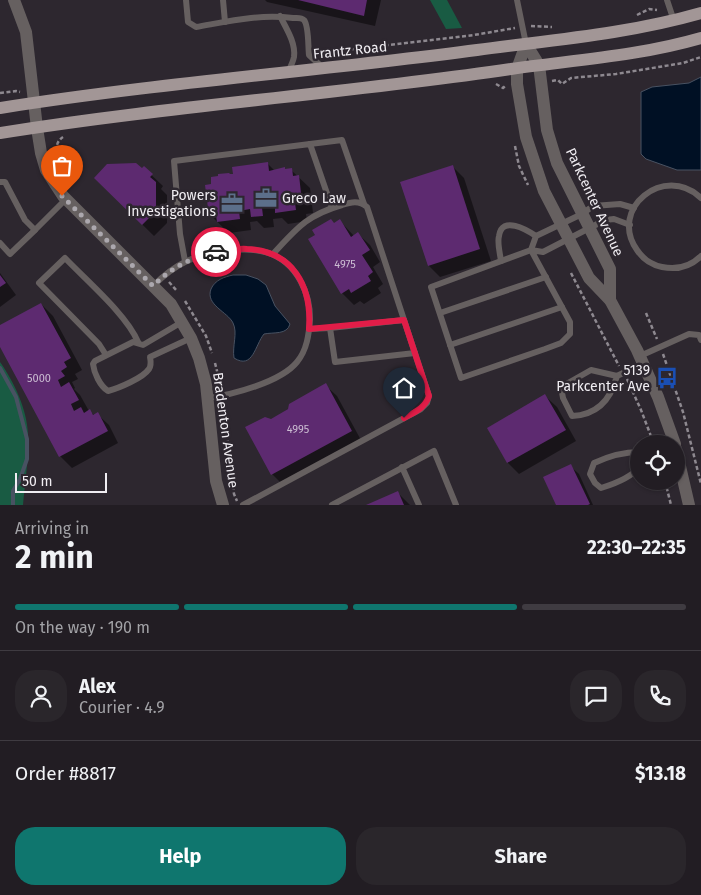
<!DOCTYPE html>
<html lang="en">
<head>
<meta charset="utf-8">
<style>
	:root { --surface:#221d23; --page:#2a262b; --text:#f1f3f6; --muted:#a2a2a6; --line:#3f3b41; --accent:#0f766e }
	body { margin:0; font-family:"Fira Sans",sans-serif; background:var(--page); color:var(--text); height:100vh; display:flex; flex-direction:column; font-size:19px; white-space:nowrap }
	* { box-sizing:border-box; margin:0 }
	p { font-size:16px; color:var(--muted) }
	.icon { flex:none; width:28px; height:28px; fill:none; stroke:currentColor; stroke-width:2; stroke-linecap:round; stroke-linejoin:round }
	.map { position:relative; height:505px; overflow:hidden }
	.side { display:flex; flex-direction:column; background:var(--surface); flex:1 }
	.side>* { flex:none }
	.buttons { position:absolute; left:630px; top:435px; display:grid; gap:10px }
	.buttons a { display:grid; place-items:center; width:55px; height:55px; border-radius:50%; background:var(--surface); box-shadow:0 1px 4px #0004,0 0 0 1px var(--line); font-size:25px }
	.scale { position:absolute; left:15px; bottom:12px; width:92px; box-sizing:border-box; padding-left:5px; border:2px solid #f0edf2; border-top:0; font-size:14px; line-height:18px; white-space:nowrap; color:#f0edf2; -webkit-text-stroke:4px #2d272f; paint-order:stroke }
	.pin { position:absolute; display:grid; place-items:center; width:42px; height:42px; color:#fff; margin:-51px -21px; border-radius:50% 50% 50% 0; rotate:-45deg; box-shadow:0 0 5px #0007 }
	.pin .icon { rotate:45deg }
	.courier { position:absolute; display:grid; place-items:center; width:50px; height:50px; margin:-25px; border:4px solid #e11d48; border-radius:50%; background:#fff; color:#222; box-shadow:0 1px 6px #0007 }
	.head em { font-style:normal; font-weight:700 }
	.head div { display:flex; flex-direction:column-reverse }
	.head { display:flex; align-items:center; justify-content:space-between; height:85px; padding:0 15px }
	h1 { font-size:32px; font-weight:700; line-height:38px }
	.bar { display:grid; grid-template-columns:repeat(4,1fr); gap:8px 5px; align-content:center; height:60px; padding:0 15px }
	.bar i { height:6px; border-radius:4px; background:var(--line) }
	.bar .selected { background:var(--accent) }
	.bar p { grid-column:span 4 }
	.line { display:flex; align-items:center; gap:12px; padding:0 15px; border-top:1px solid var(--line) }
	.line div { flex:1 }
	.round { display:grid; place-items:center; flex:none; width:52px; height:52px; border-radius:20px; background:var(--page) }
	.cta { display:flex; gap:10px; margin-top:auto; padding:10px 15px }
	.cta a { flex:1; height:58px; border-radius:20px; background:var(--accent); color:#fff; font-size:20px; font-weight:700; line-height:58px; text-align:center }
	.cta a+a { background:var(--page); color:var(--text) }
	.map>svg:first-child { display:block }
	.green { fill:#195b43 }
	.water { fill:#001024; stroke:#485262 }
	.shadow { fill:#0007 }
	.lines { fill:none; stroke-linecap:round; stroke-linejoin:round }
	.stream { stroke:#485262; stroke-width:4 }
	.building { fill:#5d2a70 }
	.path { stroke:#8e8990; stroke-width:2.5; stroke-dasharray:4 2.5; stroke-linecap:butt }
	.service { stroke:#666060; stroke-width:6 }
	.tertiary { stroke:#666060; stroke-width:12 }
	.primary { stroke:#a29696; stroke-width:12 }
	.done { stroke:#aca8ae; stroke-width:5; stroke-dasharray:0 9 }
	.route { stroke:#e11d48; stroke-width:6 }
	.labels { text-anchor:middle; stroke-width:5; stroke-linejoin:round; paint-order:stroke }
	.number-label { font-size:11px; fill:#cbbcd2 }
	.street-label { font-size:14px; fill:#f0edf2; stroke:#2d272f }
	.poi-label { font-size:14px; fill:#f0edf2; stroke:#2d272f; text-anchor:end }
</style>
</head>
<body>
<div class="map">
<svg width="701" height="505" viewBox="0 0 701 505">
	<rect width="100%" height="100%" fill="#2d272f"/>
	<!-- green -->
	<g class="green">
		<path d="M430,0H447L462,28L446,29Z"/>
		<path d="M0,362C14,382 27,409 28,434C29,457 25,482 23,505H0Z"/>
	</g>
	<!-- water -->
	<g class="water">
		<path d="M701,77V170H677L646,159L641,154V92L652,87L689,83Z"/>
		<path d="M233,275H246L258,279L266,285L275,306L290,324C287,335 274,332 264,334C255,345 253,370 234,358C232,346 238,333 233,323C228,312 205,305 211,289C215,280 224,277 233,275Z"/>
	</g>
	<!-- shadow -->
	<g class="shadow">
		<path d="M265,0H381L375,26L267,2Z"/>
		<path d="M268,164L275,171L291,170L310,188L313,213L306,214L307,221L288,224L282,218L273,219L274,227L264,228L257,221L250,222L251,230L229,233L210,215L213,185L231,176Z"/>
		<path d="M452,166L464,178L491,261L440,277L429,266L402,183Z"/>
		<path d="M144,168L163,186L161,189L167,195V223L154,236L95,178L142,170Z"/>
		<path d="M340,221L354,236L358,234L370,245L380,262L373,267L383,284L378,288L381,293L364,304L360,301L354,305L342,293L309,239Z"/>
		<path d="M0,273L16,295L0,307Z"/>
		<path d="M41,304L53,316L82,370L75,374L78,379L72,382L75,388L74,389L80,395L89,411L94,415L97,414L109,425L118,443L72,468L60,456L0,345V327Z"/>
		<path d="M325,385L337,396L362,442L284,486L272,474L271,420Z"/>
		<path d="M545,396L557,407L576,441L519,474L508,463L488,428Z"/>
		<path d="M570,466L579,474L593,505H557Z"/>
		<path d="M398,493L410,505H369Z"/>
	</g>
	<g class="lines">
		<!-- stream -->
		<path class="stream" d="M0,368L16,397L27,439V459L20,479L13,491V505"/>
	</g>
	<!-- building -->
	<g class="building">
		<path d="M298,0H367L364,16Z"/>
		<path d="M268,162L269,171L285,167V169L292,168L293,176L299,175L302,202L295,203L296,210L275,213V207L262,208L263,216L251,217L250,209L239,211L240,219L217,222L216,215L209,216L205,185L211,184V177L218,176V174L229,173L230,174H233L232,167Z"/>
		<path d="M136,163L142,168L144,166L153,174L150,177L156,182V211L142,225L94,178L107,164Z"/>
		<path d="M453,165L480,249L428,266L400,182Z"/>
		<path d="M331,219L334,223L340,219L351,237L358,232L370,250L362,255L373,272L368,276L371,281L351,293L349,289L341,294L308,239L315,235L312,230Z"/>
		<path d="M0,275L6,283L0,287Z"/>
		<path d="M41,303L71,358L64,362L67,367L61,371L65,376L58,380L61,387L69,382L79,400L71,404L74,411L81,407L84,413L90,409L93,415L98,412L108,431L59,457L0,347V325Z"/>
		<path d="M326,383L352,431L271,475L245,427L265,417L271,419L288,409L289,404Z"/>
		<path d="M545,394L566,430L507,463L487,428Z"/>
		<path d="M571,464L590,504L588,505H556L543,477Z"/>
		<path d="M398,491L404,505H366Z"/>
	</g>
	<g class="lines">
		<!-- path -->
		<g class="path">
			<path d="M637,15L649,9L657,10"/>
			<path d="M531,26L552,27"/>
			<path d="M320,53L474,35L515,28"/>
			<path d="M552,81L558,80L562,84L571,78L616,74L683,63L701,57"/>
			<path d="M496,84L503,88L505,86"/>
			<path d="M0,93L16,91L20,92"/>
			<path d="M515,146L519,166L528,185"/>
			<path d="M62,170C57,159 52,144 63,137"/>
			<path d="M571,273L619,366"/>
			<path d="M169,282L177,291"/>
			<path d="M185,301L206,336L212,353"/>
			<path d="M646,313L657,339"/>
			<path d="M663,354L683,412L701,484"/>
			<path d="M215,363L221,387"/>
			<path d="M627,379L641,410L654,444"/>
			<path d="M223,402L234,494L237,501"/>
			<path d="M665,481L671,505"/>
		</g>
		<!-- service -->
		<g class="service">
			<path d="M186,0L188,22L196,27C230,21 258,14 293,18C297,18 301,17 304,20C309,26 308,47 309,55L322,67"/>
			<path d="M223,0L225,22"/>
			<path d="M517,0L526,44"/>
			<path d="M667,0L674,21"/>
			<path d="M280,16C286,28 296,43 294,57C293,62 290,68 288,72"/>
			<path d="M310,144L342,140L364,204"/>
			<path d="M0,182H5L25,220L35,230L66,199"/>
			<path d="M701,198C664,163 608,209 637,250C643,259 652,265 662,267C677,270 691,266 701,256"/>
			<path d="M630,225L614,219L605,220L543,252L531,250L431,287L461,378L545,349L561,343L570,334V322L531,250L536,236L582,214L593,206L620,204L634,208"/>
			<path d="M0,243L10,254L35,230"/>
			<path d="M185,261L180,234L174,161L310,144L332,208"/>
			<path d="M501,261C500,253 497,243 499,236C502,215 527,230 536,236"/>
			<path d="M153,286C163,276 174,267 187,261C197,256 208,254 219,252C253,246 284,249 301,282C307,293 310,306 310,319C309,334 307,350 297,362C281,382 232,395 207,398"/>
			<path d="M440,313L546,277"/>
			<path d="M182,322L143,345L133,342L95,361L93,364C94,373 100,386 108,391C119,388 143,378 149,369C151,366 151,362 150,357L191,338"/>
			<path d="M330,328L335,362L415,353"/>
			<path d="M309,329L330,328L404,320"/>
			<path d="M450,345L562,307"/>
			<path d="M106,355L99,344L39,283L65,258C86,280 127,315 138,342"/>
			<path d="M640,356L689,334L699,335L701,340"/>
			<path d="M617,376C611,399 597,415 572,416L563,398L561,387L591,370L617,376L643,363"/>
			<path d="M639,452C622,452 609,456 594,463L590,474L595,483L601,488C614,484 631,478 639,467"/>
			<path d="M402,467L419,505"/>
			<path d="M243,505L421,409L427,403L429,396L367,207C359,200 351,202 342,205C307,215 297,228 273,254"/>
			<path d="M332,505L434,451L456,505"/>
		</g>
		<!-- tertiary -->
		<g class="tertiary">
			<path d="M14,0L26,32L37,128L41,153L46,170L63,196L171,304L191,338L199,358L206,384L216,481L223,505"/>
			<path d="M526,44L517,69V84L526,137L544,191L589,278L610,300L637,350L658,397L675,444"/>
			<path d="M526,44L539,65L547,130L557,163L610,269V300"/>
			<path d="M676,449L689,505"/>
		</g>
		<!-- primary -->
		<g class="primary">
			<path d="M0,108C158,83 318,71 477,50C552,40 628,34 701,13"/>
			<path d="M0,133C169,106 341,94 511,69C575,60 639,56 701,38"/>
		</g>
	</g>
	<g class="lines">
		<!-- done -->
		<path class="done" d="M62,196L153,286C171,268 191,257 216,252"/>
		<!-- route -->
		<path class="route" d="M216,252C226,251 237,248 247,249C293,251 312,286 309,329L404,320L429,396C425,408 415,412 404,418"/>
	</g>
	<!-- icons -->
	<defs>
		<g id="office-bare" transform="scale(1.725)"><path d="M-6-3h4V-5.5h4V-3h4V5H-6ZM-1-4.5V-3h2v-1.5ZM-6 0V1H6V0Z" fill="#5c6f8a" stroke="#2d272f" stroke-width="2.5" paint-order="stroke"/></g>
		<g id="bus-bare" transform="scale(1.725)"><path d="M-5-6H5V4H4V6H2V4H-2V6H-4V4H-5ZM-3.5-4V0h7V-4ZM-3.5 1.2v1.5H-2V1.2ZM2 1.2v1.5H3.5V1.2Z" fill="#1a4fb4" stroke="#2d272f" stroke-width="2.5" paint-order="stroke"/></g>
	</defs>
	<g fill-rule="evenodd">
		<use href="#office-bare" x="266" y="198"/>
		<use href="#office-bare" x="232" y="203"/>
		<use href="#bus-bare" x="667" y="378"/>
	</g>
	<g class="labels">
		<!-- number labels -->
		<g class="number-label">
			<text x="345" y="268">4975</text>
			<text x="39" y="382">5000</text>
			<text x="298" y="433">4995</text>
		</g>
		<!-- street labels -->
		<g class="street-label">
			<text transform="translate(350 50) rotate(-6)" y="5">Frantz Road</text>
			<text transform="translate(595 202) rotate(65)" y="5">Parkcenter Avenue</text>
			<text transform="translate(226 430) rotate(82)" y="5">Bradenton Avenue</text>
		</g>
		<!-- poi labels -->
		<g class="poi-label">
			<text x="216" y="200">Powers<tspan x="216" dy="16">Investigations</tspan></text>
			<text x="282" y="203" text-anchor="start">Greco Law</text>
			<text x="650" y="375">5139<tspan x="650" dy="16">Parkcenter Ave</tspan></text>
		</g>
	</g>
</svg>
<div class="buttons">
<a><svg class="icon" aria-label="locate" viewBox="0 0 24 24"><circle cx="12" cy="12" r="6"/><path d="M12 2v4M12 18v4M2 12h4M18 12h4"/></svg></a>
</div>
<div class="scale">50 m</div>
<div class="pin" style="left:62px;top:196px;background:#ea580c"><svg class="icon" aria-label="bag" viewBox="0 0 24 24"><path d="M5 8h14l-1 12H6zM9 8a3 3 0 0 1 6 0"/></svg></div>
<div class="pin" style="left:404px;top:418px;background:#1f2937"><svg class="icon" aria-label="home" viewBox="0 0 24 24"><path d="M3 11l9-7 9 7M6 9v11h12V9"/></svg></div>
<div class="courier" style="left:216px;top:252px"><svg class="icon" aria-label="car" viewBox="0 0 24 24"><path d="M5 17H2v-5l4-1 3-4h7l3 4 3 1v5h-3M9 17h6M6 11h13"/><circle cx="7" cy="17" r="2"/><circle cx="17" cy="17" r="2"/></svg></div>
</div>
<section class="side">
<div class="head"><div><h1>2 min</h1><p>Arriving in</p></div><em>22:30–22:35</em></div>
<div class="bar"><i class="selected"></i><i class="selected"></i><i class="selected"></i><i></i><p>On the way · 190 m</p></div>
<div class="line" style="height:90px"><a class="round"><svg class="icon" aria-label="person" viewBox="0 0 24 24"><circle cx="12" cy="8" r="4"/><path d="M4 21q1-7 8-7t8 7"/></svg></a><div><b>Alex</b><p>Courier · 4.9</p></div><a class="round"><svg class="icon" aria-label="chat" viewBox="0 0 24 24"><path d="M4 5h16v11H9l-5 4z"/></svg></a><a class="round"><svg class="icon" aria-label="phone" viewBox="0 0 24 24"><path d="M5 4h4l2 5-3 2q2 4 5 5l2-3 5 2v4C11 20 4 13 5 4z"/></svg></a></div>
<div class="line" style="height:65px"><div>Order #8817</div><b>$13.18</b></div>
<div class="cta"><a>Help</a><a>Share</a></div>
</section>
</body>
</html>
